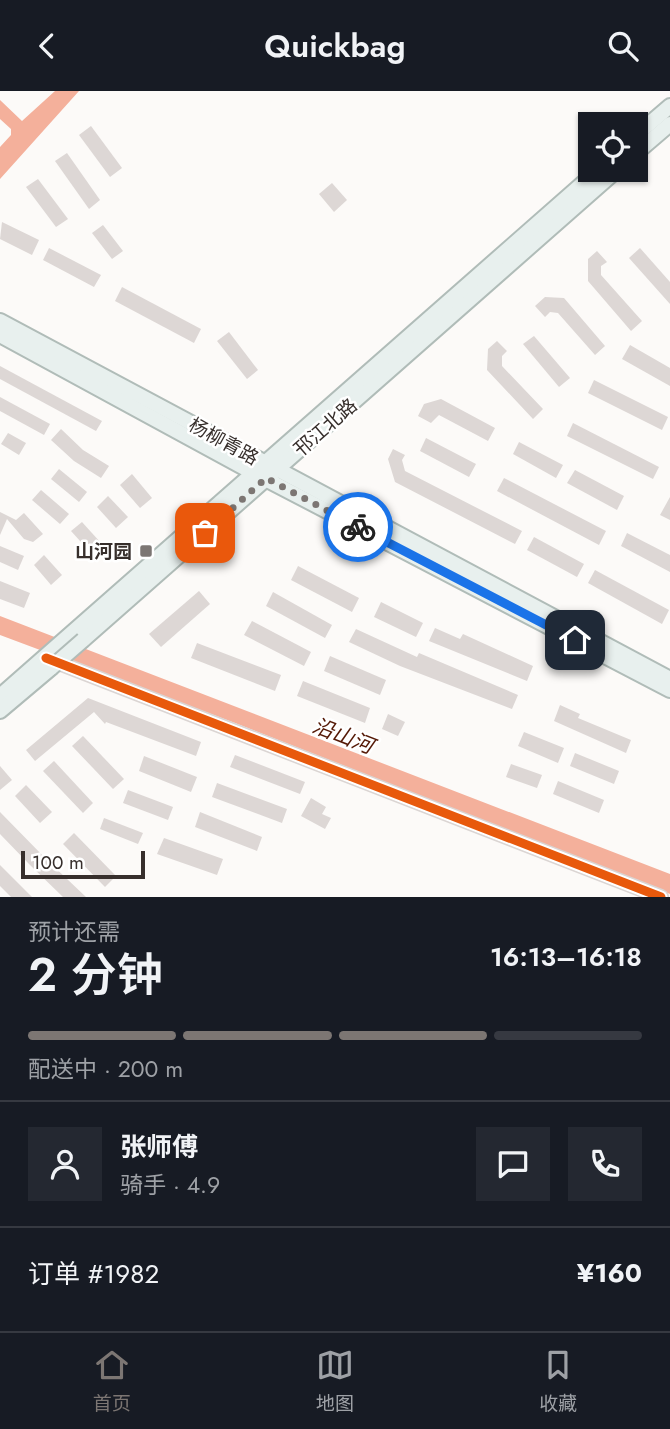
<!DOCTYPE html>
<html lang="zh">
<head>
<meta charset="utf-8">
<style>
	:root { --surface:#171b24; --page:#242831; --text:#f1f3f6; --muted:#9ea1a6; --line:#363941; --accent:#7c7673 }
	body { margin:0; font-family:Jost,"Noto Sans SC",sans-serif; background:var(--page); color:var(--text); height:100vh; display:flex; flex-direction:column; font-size:26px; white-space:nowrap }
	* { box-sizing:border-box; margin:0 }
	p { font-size:23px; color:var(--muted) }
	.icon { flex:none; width:38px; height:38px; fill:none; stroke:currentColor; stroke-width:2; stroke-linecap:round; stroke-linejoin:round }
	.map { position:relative; height:806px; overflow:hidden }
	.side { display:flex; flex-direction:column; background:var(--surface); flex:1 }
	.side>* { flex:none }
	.fabs { position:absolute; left:578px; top:21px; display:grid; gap:14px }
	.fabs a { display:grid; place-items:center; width:70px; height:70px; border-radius:0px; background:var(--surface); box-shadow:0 2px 5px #0004; font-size:35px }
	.scale { position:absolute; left:21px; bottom:18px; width:124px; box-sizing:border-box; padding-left:7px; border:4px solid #372f2c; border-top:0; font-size:19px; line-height:24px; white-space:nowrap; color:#372f2c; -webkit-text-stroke:5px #fff; paint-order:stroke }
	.pin { position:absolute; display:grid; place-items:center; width:60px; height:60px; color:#fff; margin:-30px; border-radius:14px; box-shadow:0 4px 10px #0006 }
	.courier { position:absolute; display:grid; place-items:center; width:70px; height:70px; margin:-35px; border:5px solid #1a73e8; border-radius:50%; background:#fff; color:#222; box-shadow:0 2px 9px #0007 }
	.summary em { font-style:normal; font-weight:600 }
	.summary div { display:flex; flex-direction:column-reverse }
	.summary { display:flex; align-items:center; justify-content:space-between; height:119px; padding:0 28px }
	h1 { font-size:46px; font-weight:600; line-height:52px }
	.bar { display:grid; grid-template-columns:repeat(4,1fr); gap:10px 7px; align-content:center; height:84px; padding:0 28px }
	.bar i { height:9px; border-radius:5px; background:var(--line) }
	.bar .active { background:var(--accent) }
	.bar p { grid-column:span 4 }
	.line { display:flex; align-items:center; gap:18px; padding:0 28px; border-top:2px solid var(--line) }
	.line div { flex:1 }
	.round { display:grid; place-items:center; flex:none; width:74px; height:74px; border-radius:0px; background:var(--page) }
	header { display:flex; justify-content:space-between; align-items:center; height:91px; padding:0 28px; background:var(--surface); font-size:32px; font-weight:600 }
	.tabs { display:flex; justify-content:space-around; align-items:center; height:98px; border-top:2px solid var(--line); background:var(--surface); font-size:19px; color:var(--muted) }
	.tabs a { display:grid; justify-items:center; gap:4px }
	.tabs .active { color:var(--accent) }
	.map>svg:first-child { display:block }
	.water { fill:#f4b09b }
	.building { fill:#ddd7d5 }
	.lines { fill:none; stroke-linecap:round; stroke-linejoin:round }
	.minor-casing { stroke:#dbd5d3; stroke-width:16 }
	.major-casing { stroke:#b0bcb8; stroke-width:18 }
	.minor { stroke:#fffefe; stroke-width:12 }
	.major { stroke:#e8f0ee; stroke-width:14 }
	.major-bridge-casing { stroke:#b0bcb8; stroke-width:18; stroke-linecap:butt }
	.major-bridge { stroke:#e8f0ee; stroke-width:14 }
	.cycleway-casing { stroke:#fff; stroke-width:13 }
	.cycleway { stroke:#e8590c; stroke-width:9 }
	.done { stroke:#7c7673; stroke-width:7; stroke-dasharray:0 12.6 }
	.route { stroke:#1a73e8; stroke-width:9 }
	.poi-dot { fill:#7c7673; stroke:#fff; stroke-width:2.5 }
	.labels { text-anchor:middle; stroke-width:5; stroke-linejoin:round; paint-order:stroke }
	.street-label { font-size:19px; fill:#372f2c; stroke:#fff }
	.poi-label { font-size:19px; font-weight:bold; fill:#372f2c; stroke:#fff; text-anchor:end }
	.water-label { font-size:21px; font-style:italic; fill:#541805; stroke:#fff }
</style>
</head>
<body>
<header><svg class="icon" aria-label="back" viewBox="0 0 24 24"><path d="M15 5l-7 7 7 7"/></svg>Quickbag<svg class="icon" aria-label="search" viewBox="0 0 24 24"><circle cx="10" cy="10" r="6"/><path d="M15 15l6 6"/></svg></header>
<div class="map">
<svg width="670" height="806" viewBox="0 0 670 806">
	<rect width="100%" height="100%" fill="#fcfaf8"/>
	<!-- water -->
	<g class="water">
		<path d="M55,0H79L0,88V56L11,44V38L0,28V9L22,30Z"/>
		<path d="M0,525L670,783V803L235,632L0,544Z"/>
	</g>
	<!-- building -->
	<g class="building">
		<path d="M91,35L122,77L110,86L79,44Z"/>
		<path d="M67,62L100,109L89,118L55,70Z"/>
		<path d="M38,88L68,128L56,136L26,96Z"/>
		<path d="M332,92L347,109L334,121L319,103Z"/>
		<path d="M2,131L39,149L32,164L0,148Z"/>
		<path d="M103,134L123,160L112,168L92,142Z"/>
		<path d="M49,157L101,184L94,196L43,169Z"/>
		<path d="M640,157L670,191V213L629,167Z"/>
		<path d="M597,160L607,171L601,175V184L642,230L631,240L588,190V168Z"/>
		<path d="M122,196L201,238L194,252L115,210Z"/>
		<path d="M545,206L564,207L605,255L595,264L558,222L550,221L545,226L535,215Z"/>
		<path d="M229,241L258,279L247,288L217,250Z"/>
		<path d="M534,245L570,287L559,296L523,253Z"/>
		<path d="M497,250L507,260L502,265V275L543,318L533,328L487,279L488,258Z"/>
		<path d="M630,254L670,277V295L622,268Z"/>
		<path d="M0,275L102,330L96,340L0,288Z"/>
		<path d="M594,289L668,326L662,339L588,302Z"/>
		<path d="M0,306L50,333L44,344L0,320Z"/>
		<path d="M441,308L495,337L488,350L439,324L431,332L418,325L424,313Z"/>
		<path d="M573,332L659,376L653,388L567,345Z"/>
		<path d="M61,338L83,359L109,375L101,387L74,370L51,349Z"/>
		<path d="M8,342L26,352L19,364L1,353Z"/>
		<path d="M426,347L476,373L469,386L420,360Z"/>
		<path d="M519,351L563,374L556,387L513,363Z"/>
		<path d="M393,358L405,364L402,369L405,380L522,440L515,453L395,391L388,368Z"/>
		<path d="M59,378L87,401L79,411L51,388Z"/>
		<path d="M575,379L624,405L617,419L567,392Z"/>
		<path d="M132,383L152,407L140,417L120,394Z"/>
		<path d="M504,387L606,440L599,454L497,400Z"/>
		<path d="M41,399L69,423L60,433L32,409Z"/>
		<path d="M108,405L128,426L116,437L97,416Z"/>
		<path d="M670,406V429L660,424Z"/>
		<path d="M0,421L16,429L24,422L43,443L33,451L24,448L7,428L0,444Z"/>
		<path d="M82,431L101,452L90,461L71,440Z"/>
		<path d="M627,442L670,464V481L621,455Z"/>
		<path d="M534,446L584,473L577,486L527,459Z"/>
		<path d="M0,455L24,465L18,479L0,471Z"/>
		<path d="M44,464L62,484L51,494L34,474Z"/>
		<path d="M298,475L359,507L352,521L291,489Z"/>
		<path d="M595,479L669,519L662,533L588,492Z"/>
		<path d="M0,490L30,502L24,517L0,508Z"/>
		<path d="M199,500L210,513L161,556L149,543Z"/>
		<path d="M273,501L332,534L325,547L266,515Z"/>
		<path d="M381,511L423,532L416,546L374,526Z"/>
		<path d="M252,530L311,561L304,575L244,544Z"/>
		<path d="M435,537L460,548L463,543L533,575L527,590L429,550Z"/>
		<path d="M356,538L417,566L419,562L518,604L512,618L400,575L349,551Z"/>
		<path d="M197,552L281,584L275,600L191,567Z"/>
		<path d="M330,565L386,589L380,604L324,580Z"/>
		<path d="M303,590L370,617L365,632L297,605Z"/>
		<path d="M88,607L201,651L196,665L106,631L105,633L94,621L35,670L26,659Z"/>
		<path d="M560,614L580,623L578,627L631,649L626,662L554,630Z"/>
		<path d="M388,623L405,631L398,645L382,638Z"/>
		<path d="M524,641L564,657L558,672L518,655Z"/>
		<path d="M83,645L124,688L113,698L72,655Z"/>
		<path d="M575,662L619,680L614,693L570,675Z"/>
		<path d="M235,664L305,691L300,703L230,676Z"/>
		<path d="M144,665L197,686L191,701L139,680Z"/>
		<path d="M54,670L93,712L83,722L43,680Z"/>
		<path d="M511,673L542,684L537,697L506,686Z"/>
		<path d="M0,675L12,689L0,699Z"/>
		<path d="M558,690L604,709L599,722L553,703Z"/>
		<path d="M217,692L287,718L282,732L212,706Z"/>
		<path d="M26,694L52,721L40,732L15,705Z"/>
		<path d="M128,699L173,716L168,729L123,712Z"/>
		<path d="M311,707L326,716L322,723L331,727L325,738L301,725Z"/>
		<path d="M0,721L47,769L86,806H63L29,773L0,743Z"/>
		<path d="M200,721L262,746L257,760L195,736Z"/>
		<path d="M104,727L143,742L138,753L100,738Z"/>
		<path d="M74,742L116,785L105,796L63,753Z"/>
		<path d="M164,747L223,768L217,784L157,763Z"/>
		<path d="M0,774L32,806H11L0,795Z"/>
	</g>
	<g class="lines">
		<!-- minor casing -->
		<g class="minor-casing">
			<path id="minor" d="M51,569L661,806"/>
		</g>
		<!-- major casing -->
		<g class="major-casing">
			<g id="major">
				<path d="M635,45L670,15"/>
				<path d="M635,63L670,33"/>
				<path d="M0,230L670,588"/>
				<path d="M0,244L254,382L670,599"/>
				<path d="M83,549L617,79"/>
				<path d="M0,605L598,79"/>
				<path d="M0,620L51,577"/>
			</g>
		</g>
		<!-- minor -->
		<use href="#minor" class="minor"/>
		<!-- major -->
		<use href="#major" class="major"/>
		<!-- major-bridge casing -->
		<g class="major-bridge-casing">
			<path id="major-bridge" d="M51,577L83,549"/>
		</g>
		<!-- major-bridge -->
		<use href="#major-bridge" class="major-bridge"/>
		<!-- cycleway casing -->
		<g class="cycleway-casing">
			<path id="cycleway" d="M46,567L661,806"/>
		</g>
		<!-- cycleway -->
		<use href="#cycleway" class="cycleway"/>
	</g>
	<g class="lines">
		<!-- done -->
		<path class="done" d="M205,442L266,387L358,436"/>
		<!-- route -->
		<path class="route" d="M358,436L575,549"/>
	</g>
	<!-- markers -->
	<rect class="poi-dot" x="139" y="453" width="14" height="14" rx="3.5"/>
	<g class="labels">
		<!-- street labels -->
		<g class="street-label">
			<text transform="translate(325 336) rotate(-41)" y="7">邗江北路</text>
			<text transform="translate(224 350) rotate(29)" y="7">杨柳青路</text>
		</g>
		<!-- poi labels -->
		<g class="poi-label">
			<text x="132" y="467">山河园</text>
		</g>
		<!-- water labels -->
		<g class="water-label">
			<text transform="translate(343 645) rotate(21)" y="7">沿山河</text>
		</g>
	</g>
</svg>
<div class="fabs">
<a><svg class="icon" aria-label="locate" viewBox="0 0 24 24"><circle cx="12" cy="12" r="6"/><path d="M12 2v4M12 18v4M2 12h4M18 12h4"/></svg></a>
</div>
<div class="scale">100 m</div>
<div class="pin" style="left:205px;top:442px;background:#ea580c"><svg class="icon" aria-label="bag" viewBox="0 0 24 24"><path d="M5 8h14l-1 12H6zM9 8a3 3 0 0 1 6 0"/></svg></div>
<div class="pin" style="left:575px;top:549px;background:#1f2937"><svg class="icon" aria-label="home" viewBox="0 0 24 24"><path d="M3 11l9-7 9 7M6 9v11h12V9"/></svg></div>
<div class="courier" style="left:358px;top:436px"><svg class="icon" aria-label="bike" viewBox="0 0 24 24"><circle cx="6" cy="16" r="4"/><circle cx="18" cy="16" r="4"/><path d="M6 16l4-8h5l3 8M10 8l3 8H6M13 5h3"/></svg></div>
</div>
<section class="side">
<div class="summary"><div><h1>2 分钟</h1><p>预计还需</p></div><em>16:13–16:18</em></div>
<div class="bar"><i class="active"></i><i class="active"></i><i class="active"></i><i></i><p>配送中 · 200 m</p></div>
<div class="line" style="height:126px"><a class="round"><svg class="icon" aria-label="person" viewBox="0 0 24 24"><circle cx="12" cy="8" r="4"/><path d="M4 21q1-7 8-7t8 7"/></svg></a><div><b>张师傅</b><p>骑手 · 4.9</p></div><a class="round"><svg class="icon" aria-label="chat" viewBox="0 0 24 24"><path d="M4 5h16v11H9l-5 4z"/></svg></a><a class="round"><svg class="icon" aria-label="phone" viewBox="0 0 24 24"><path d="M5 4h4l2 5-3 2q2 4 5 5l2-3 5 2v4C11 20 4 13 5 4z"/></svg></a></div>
<div class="line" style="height:91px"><div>订单 #1982</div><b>¥160</b></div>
</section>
<nav class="tabs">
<a class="active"><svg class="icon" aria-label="home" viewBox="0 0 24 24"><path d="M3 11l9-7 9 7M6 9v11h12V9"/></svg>首页</a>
<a><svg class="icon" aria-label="map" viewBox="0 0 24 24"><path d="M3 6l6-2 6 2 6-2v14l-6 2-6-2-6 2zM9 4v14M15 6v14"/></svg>地图</a>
<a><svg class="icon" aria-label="saved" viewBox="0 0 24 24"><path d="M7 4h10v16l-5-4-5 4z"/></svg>收藏</a>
</nav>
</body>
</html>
